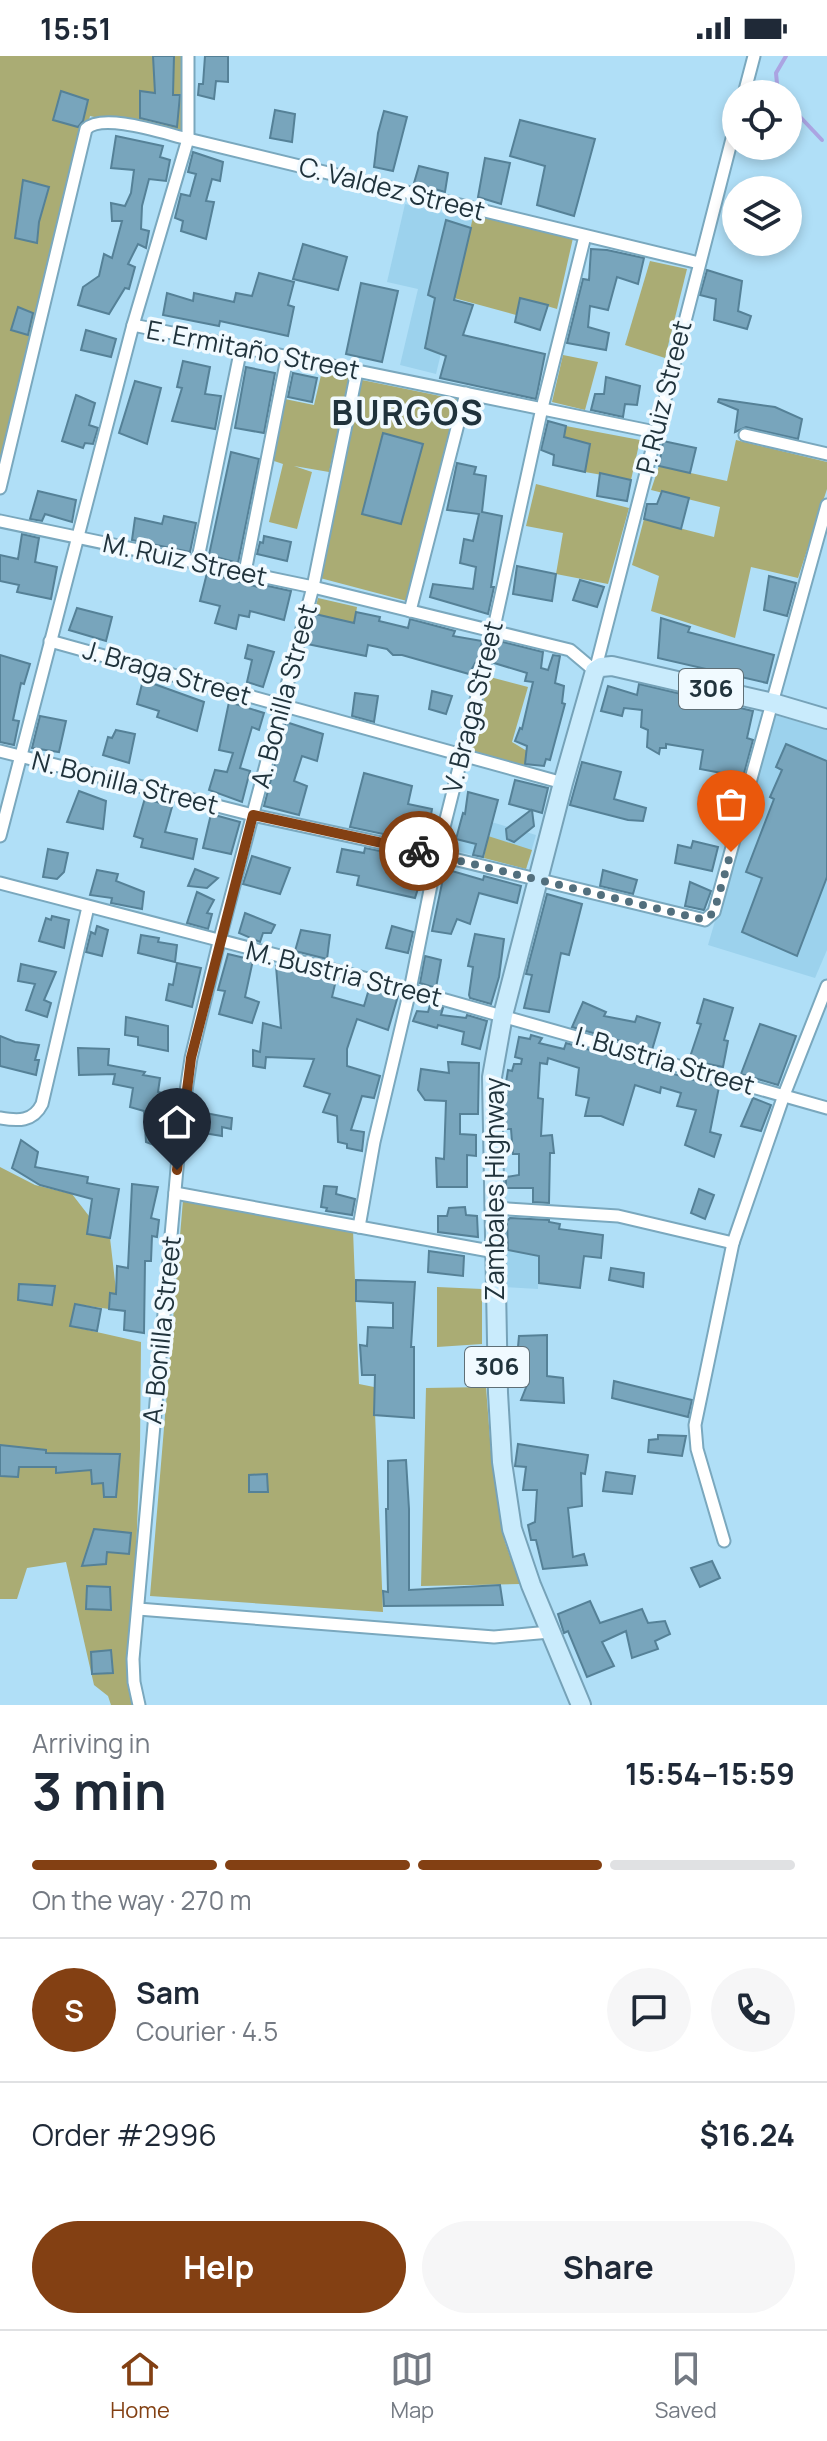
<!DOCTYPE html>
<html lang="en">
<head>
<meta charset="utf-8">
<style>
	:root { --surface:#fff; --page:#f6f6f7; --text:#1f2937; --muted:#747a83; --line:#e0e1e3; --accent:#834013 }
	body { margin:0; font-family:Manrope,sans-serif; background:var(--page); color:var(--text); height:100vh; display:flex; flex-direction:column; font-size:30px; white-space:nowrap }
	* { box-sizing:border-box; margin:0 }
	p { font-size:26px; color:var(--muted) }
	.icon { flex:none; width:44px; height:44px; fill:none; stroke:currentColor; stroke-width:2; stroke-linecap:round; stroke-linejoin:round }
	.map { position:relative; height:1649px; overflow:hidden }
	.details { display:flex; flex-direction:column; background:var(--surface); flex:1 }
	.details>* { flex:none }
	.controls { position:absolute; left:722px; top:24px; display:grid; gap:16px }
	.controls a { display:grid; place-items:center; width:80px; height:80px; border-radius:50%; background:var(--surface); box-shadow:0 4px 12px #0003; font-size:40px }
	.pin { position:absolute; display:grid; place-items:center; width:68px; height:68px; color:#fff; margin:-82px -34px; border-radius:50% 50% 50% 0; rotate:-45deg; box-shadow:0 0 8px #0007 }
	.pin .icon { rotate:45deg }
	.courier { position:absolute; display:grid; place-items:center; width:80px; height:80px; margin:-40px; border:6px solid #834013; border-radius:50%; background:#fff; color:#222; box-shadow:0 2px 10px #0007 }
	.head em { font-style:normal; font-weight:700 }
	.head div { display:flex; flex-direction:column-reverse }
	.head { display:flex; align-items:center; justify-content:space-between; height:136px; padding:0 32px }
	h1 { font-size:52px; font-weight:700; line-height:60px }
	.bar { display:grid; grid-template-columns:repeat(4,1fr); gap:12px 8px; align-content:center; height:96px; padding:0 32px }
	.bar i { height:10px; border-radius:6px; background:var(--line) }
	.bar .active { background:var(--accent) }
	.bar p { grid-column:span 4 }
	.line { display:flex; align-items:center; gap:20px; padding:0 32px; border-top:2px solid var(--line) }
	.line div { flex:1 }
	.round { display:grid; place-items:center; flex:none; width:84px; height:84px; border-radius:42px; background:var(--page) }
	.primary-button { display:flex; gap:16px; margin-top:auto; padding:16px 32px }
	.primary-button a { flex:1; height:92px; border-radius:48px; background:var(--accent); color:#fff; font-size:32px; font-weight:700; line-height:92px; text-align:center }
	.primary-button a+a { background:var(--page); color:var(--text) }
	.status { display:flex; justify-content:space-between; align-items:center; height:56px; padding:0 40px; background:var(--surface); direction:ltr }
	.status svg { height:22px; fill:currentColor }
	.tab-bar { display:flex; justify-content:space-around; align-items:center; height:112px; border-top:2px solid var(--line); background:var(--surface); font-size:22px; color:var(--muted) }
	.tab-bar a { display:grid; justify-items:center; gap:4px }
	.tab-bar .active { color:var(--accent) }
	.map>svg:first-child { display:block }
	.built { fill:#9cd2ed }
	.green { fill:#aaac74 }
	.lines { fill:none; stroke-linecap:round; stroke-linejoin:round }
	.stream { stroke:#aba4e2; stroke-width:4 }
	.building { fill:#78a5bc; stroke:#558197; stroke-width:2 }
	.minor-casing { stroke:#7aa8be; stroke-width:15 }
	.primary-casing { stroke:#76a2b8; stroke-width:22 }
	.minor { stroke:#fff; stroke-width:11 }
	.primary { stroke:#c9ebfc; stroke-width:18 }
	.done { stroke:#526f7d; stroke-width:8; stroke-dasharray:0 14.4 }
	.route { stroke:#834013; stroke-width:10 }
	.labels { text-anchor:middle; stroke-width:7; stroke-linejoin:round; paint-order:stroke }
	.shield { fill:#f1faff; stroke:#5f6f76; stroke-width:2 }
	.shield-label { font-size:24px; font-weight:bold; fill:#20333c }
	.street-label { font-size:26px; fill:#20333c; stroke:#f1faff }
	.district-label { font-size:34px; font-weight:bold; letter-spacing:2px; fill:#20333c; stroke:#f1faff }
</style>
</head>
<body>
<div class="status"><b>15:51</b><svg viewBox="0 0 49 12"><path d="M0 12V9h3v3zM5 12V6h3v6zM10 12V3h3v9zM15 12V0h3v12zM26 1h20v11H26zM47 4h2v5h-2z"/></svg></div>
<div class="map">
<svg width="827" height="1649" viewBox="0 0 827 1649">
	<rect width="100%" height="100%" fill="#b0dff7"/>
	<!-- built -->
	<g class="built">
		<path d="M405,148L473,164L436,318L400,309L418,233L387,226Z"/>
		<path d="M775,659L827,674V894L815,922L708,889Z"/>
		<path d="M478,762L536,779L526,813L453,794L456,783L472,787Z"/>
		<path d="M502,1192L539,1200L538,1233L503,1231Z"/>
	</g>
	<!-- green -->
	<g class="green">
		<path d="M0,0H187L188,83L90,60L0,435Z"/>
		<path d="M474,157L573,182L557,253L520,242L516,259L454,242Z"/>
		<path d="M650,205L687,213L665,302L625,289Z"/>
		<path d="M563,299L598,306L585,354L552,346Z"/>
		<path d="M322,315L350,321L329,416L294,410L312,416L297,473L269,466L283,408L268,403L280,342L314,349Z"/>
		<path d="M362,324L460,344L407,545L320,522Z"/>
		<path d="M566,370L640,384L631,424L585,416L590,389L564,381Z"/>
		<path d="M736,384L827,406V433L798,522L751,511L735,582L651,555L659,520L632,509L644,463L714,481L720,451L651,434L659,410L727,425Z"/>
		<path d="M536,428L629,452L608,528L556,518L563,477L526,470Z"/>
		<path d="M318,542L357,551L350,597L339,595L344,565L314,558Z"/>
		<path d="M490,621L528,631L512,686L527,695L523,716L468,701Z"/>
		<path d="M488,780L532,794L526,813L484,802Z"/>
		<path d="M0,1111L35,1129L72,1138L89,1160L87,1178L110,1182L116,1234L109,1253L75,1248L70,1270L141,1286L140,1393L132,1603L134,1649H111L108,1640L94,1629L66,1506L27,1512L17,1543H0Z"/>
		<path d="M183,1144L353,1174L359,1328L374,1331L383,1556L150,1540Z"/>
		<path d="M437,1231L482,1233V1288L437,1291Z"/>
		<path d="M486,1331L492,1409L505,1486L520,1528L421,1530L426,1332Z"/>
	</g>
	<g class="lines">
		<!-- stream -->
		<g class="stream">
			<path d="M778,38L776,17L786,0"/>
			<path d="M788,48L822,84"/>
		</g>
	</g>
	<!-- building -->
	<g class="building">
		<path d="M153,0H174L173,39H180L177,71L140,62V35L155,37Z"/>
		<path d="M205,0H228V26L216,25L214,43L198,39L199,28H203Z"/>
		<path d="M61,35L88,44L83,65L78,71L53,64Z"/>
		<path d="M275,54L295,58L292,86L270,82Z"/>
		<path d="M384,55L407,61L393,115L374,111L378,77Z"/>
		<path d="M520,64L595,83L574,160L537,149L545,110L510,100Z"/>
		<path d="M116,80L163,90L160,101L170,104L166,125L149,123L142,150L141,173L149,175L146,192L138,188L128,208L135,211L129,233L125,232L109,258L78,249L83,231L99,220L104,198L112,202L122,165H112L111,147L125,150L131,137L134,114L111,112Z"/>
		<path d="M193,96L223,106L220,125L212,123L206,145L214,146L206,183L181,175L183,165L175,162L181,138L190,140L196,118L188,116Z"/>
		<path d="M485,102L510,107L501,148L478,141Z"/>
		<path d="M419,110L448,117L445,136L414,127Z"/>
		<path d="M23,124L49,131L39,166L37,187L15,182Z"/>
		<path d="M446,164L471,172L454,244L473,249L463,279L545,298L536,343L440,322L446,300L425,292L435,242L428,239Z"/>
		<path d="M303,188L347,201L338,234L293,223Z"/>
		<path d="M591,193L607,194L644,202L638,228L617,221L608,254L590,250L588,271L609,277L606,294L567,287L583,223L589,224Z"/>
		<path d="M707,214L742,225L738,255L751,260L747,273L714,264L716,243L700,239Z"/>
		<path d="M259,217L294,226L288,249L294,251L288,280L220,265L219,270L163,259L167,237L193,245L194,237L234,246L236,237L252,240Z"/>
		<path d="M361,227L398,235L382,306L346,298Z"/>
		<path d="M520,242L548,249L540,274L515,266Z"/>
		<path d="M18,251L33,257L28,279L11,274Z"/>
		<path d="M86,274L116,283L111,301L81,294Z"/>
		<path d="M183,305L210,311L205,338L221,340L215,373L172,365L182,332L177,331Z"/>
		<path d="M246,311L275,317L264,377L235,372Z"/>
		<path d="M293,317L317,322L312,346L288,341Z"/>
		<path d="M606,321L640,330L637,349L625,348L623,361L591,354L595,338H604Z"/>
		<path d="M135,325L161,332L147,388L119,377Z"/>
		<path d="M76,339L95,347L89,369L98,372L93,388L85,387L83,392L62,385Z"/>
		<path d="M719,343L775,351L802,363L798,383L746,371L735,376L738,354L718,346Z"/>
		<path d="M548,365L566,370L564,381L590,388L585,416L553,409L554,399L541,394Z"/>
		<path d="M383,377L423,388L401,468L362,458Z"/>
		<path d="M663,385L696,392L690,417L659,410Z"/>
		<path d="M231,396L259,403L238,507L209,499Z"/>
		<path d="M457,407L476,411L474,418L486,420L482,456L502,460L491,531H494L488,558L430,541L433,528L473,533L476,511L460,507L464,483L473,485L479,458L447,454Z"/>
		<path d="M600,417L631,424L627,445L597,440Z"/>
		<path d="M38,435L76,444L72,466L45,458L42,465L30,463Z"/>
		<path d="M662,435L689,442L681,473L644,463L647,448H657Z"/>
		<path d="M164,460L196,467L190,496L132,484L135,462L162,468Z"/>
		<path d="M22,478L39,482L35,506L57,511L51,543L17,536L19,529L0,525V499L18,503Z"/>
		<path d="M264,480L291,486L287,505L257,498L260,486L263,487Z"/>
		<path d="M517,510L556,518L552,545L513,538Z"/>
		<path d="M207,517L258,531L259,528L291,535L284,564L250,555L249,561L239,559L236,573L215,567L220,550L200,545Z"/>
		<path d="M769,520L796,527L787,560L764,554Z"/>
		<path d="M580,524L604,531L597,551L573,544Z"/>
		<path d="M77,552L112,561L106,585L69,574Z"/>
		<path d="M356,556L380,561L379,565L408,572L410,563L455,575L453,580L482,585L478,602L469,618L402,599H393L387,593L368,589L366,600L307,588L315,558L354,567Z"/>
		<path d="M661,562L690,571L688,576L774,599L767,627L658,602Z"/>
		<path d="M499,585L543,596L541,612L548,614L553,599L560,600L555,627L564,630L562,647L565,648L550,704L546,703L544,710L525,708L527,690L515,685L520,672L522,673L533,626L525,625L527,617L494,607Z"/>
		<path d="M248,589L274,596L263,631L247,626L252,604L245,602Z"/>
		<path d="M0,599L30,608L24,628L21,627L13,664L19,665L14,689L0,686Z"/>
		<path d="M143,624L204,646L197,675L157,661L159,655L137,648Z"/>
		<path d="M639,628L753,655L747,682L753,684L743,721L700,713L703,694L666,688V692H660L659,698L647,691L648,674L641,671L642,654L624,652L622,660L601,655L608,630L637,639Z"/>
		<path d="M432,635L452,640L446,658L429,653Z"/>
		<path d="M355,637L378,640L374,666L352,660Z"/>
		<path d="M229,646L264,657L259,674L252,671L240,712L250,715L242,746L209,734L215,714L227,716L233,697L219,694Z"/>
		<path d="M40,660L66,665L59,696L32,692Z"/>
		<path d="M286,666L323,678L317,705L302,700L294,725L307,730L299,759L264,750Z"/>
		<path d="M116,674L135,678L129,707L103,699L108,681L112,682Z"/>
		<path d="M786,688L827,705V821L797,900L742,876L762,822L746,816L774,743L770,741L782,714L776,711Z"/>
		<path d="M582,706L621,716L614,743L646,752L643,765L628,764L570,749Z"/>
		<path d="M364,717L412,730L408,748L432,753L426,787L350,771Z"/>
		<path d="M515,724L548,732L542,757L532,754L534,770L514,786L507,783L506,773L531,754L509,748Z"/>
		<path d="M79,735L106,745L103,773L67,766Z"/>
		<path d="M468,736L498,744L483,801L473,799L476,788L456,783L463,757L465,758Z"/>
		<path d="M145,742L172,751L165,776L197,783L193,803L141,791L143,783L134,780Z"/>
		<path d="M211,758L240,766L231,798L203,792Z"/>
		<path d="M693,785L718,791L712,815L675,807L678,789L691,792Z"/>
		<path d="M365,792L395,798L394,803L406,807L404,818L421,823L415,842L357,829L359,820L337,816L342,793L364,797Z"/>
		<path d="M48,793L68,797L64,816L57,823L43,821Z"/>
		<path d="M252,800L290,812L280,838L243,828Z"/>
		<path d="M195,813L218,822L207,832L188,830Z"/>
		<path d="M445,813L483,824L484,820L521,830L517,847L479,837L470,868L457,863L451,878L432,875Z"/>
		<path d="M97,814L118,818L116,825L144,836L142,853L111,847L112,842L90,839Z"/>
		<path d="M603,814L637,824L633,838L600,830Z"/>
		<path d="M690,826L711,835L704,854L685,850Z"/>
		<path d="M197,836L214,844L207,857L212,858L208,873L187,867Z"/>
		<path d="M547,838L582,848L569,899L561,897L549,956L524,952L532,919L526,918Z"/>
		<path d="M245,857L275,869L271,877H263L260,886L239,877Z"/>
		<path d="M52,860L69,864L64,892L39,885L46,862L51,864Z"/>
		<path d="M97,870L108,874L102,900L86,896L91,876L95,878Z"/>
		<path d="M392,870L413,876L408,897L386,892Z"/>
		<path d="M301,874L330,879L327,903L295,895Z"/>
		<path d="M475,878L504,883L499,921L491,948L470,942L469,939L473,911L468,910Z"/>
		<path d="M141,879L159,882L158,886L177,889L175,906L138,897Z"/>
		<path d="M228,898L253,904L245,941L259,946L252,967L219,958L225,935L218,934Z"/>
		<path d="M425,900L441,904L436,932L420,927Z"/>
		<path d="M177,907L201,912L192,951L166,944L169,928L173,929Z"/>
		<path d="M21,908L56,916L44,944L51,947L47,961L26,954L35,928L18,925Z"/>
		<path d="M276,910L336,924L332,941L364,950L369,933L398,940L388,974L357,963L347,993V1010L380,1020L374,1042L362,1040L351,1074L364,1076L362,1095L347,1092V1088L338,1086L337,1060L323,1056L330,1038L304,1030L314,1003L266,1001L265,1012L253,1010V994L260,996L263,967L281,972Z"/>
		<path d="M704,943L733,952L724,984L728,985L723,1011L689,1004L701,968L697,967Z"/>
		<path d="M583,946L606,956L604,960L635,966L637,960L660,967L652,994L572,971Z"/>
		<path d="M430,949L443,952L441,959L466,962L467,959L487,965L480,993L462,988L464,976L438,969L437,972L413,965L417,955L428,956Z"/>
		<path d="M126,961L168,970V995L138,989V981L125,979Z"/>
		<path d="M760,968L796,980L778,1029L741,1018Z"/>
		<path d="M531,979L542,982L539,987L564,993L566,987L719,1031L710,1076L721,1079L714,1101L685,1089L696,1054L677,1050L681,1037L661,1031L660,1037L635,1029L623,1069L601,1060H585L589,1042L576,1039L579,1012L548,1002L547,1008L540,1007L538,1042L543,1043L541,1080L552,1079L554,1097H550L549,1147L533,1146V1132H506V1121L519,1119V1098H513L511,1073H505L504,1039L508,1014L512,1015L514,1008H521L522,1003L515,1001L519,981L530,983Z"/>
		<path d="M0,980L15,986L39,989L35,1004H39L36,1019L0,1010Z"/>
		<path d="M78,992L109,993L108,1009L145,1016L143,1019L160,1022L158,1036L163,1037L161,1067L166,1069L164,1086H160L159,1091L146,1086L144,1055L130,1051L133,1032L113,1028L115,1018L79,1019Z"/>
		<path d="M448,1006L479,1007L478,1058H460V1078L476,1079V1100L467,1099V1131H437L436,1102L444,1103L446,1045L425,1044L418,1034L421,1013L449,1017Z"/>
		<path d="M753,1042L771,1049L761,1075L741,1070Z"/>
		<path d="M200,1056L232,1062L231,1073L222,1071V1080L197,1076Z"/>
		<path d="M21,1084L38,1096L35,1111L88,1121L87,1127L119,1133L110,1182L87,1178L92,1143L40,1129L12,1112Z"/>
		<path d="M132,1128L158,1131L151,1162L159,1164L157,1181L152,1180L151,1205H145L144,1277L124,1274L125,1255L109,1253L110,1237L116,1238L117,1210L128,1212Z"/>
		<path d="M324,1130L337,1131L336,1138L355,1143L352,1159L326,1155L327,1152L321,1151Z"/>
		<path d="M699,1133L714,1139L705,1163L691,1157Z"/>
		<path d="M465,1151L466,1159L477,1160L478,1181L438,1176V1160H447L449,1152Z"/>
		<path d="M510,1162L549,1164V1166L560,1168L559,1173L603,1179L601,1202L584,1200L580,1232L539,1227V1200L508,1194L507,1165Z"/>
		<path d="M429,1195L464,1200L463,1220L428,1216Z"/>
		<path d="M611,1212L644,1217L643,1231L609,1224Z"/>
		<path d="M356,1224L415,1226L411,1291H414V1362L374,1359L375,1319H362L360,1289L367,1290L368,1271L393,1272V1247L356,1245Z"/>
		<path d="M19,1228L55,1230L52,1249L18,1244Z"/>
		<path d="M75,1248L101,1253L97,1275L70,1270Z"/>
		<path d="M547,1279V1320L563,1322L564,1347L521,1344L527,1329L529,1304L517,1302L519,1280Z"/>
		<path d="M614,1325L692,1344L688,1361L612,1342Z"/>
		<path d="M658,1379L686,1380L682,1400L648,1396L649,1384L658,1383Z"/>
		<path d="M518,1388L588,1399L585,1418L581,1417L582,1450L568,1452L573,1501L584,1498L587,1509L543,1513L536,1484H531L528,1469L535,1466L537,1434H523L526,1411L515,1410Z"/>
		<path d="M0,1389L46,1394V1397L120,1398L116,1441H104L103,1427L92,1428L91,1414L56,1417V1411H19L18,1421L0,1420Z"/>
		<path d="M406,1404L409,1453V1534L500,1529L503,1549L384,1550L383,1535L388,1536L386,1453H388V1405Z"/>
		<path d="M606,1416L635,1420L632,1438L603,1435Z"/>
		<path d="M267,1418L268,1436H249V1419Z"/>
		<path d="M94,1473L131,1477L129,1498L107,1496L106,1508L82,1510Z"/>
		<path d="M712,1505L720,1522L700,1531L691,1512Z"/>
		<path d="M87,1530L110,1531L111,1554L86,1553Z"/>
		<path d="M590,1545L600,1567L642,1553L648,1567L665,1565L670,1578L655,1585L658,1593L632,1602L626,1575L602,1586L614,1610L587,1621L568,1575L564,1577L558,1558Z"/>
		<path d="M111,1594L113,1617L92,1618L91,1596Z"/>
	</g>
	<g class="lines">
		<!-- minor casing -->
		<g class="minor-casing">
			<g id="minor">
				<path d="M744,38L754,0"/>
				<path d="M133,269L655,376"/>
				<path d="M745,379L827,398"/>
				<path d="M0,432L86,73C103,56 166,78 188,83L699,207"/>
				<path d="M0,465L313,531L570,594L595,615L736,67"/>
				<path d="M197,507L241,292"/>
				<path d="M245,516L287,302"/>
				<path d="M410,555L466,337"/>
				<path d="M50,585L563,727"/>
				<path d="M0,695L253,759L437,799L705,864L714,856L827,449"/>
				<path d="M0,780L133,269L188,83V0"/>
				<path d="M0,827L410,934L827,1052"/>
				<path d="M0,1062C18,1065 33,1066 42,1048L88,851"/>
				<path d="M175,1137L495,1196"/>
				<path d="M494,1152L618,1160L733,1187"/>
				<path d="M359,1171L374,1086L410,934L437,799L493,576L542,352L585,180"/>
				<path d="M724,1485L697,1393L695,1369L733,1187L784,1039L827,930"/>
				<path d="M138,1553L494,1581L550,1576"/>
				<path d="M139,1649L134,1626L133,1603L181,1068L191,1002L219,886L313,531L357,315"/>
			</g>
		</g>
		<!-- primary casing -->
		<g class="primary-casing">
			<path id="primary" d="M581,1649L531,1529L512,1473L502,1406L498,1337L492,1021L503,959L563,727L595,615L601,611L612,610L773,647L827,663"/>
		</g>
		<!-- minor -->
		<use href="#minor" class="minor"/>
		<!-- primary -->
		<use href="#primary" class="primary"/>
	</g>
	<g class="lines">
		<!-- done -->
		<path class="done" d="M419,795L705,864L714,856L731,796"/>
		<!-- route -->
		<path class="route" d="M177,1114L191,1002L253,759L419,795"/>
	</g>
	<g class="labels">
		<!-- shield labels -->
		<g class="shield">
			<rect x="679" y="613" width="64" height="40" rx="6"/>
			<rect x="465" y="1291" width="64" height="40" rx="6"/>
		</g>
		<g class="shield-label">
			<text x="711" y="641">306</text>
			<text x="497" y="1319">306</text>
		</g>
		<!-- street labels -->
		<g class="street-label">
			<text transform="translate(392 133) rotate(14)" y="9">C. Valdez Street</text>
			<text transform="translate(253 294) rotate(11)" y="9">E. Ermitaño Street</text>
			<text transform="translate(664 341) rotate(-76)" y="9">P. Ruiz Street</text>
			<text transform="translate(185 504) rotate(12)" y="9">M. Ruiz Street</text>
			<text transform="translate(167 617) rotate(16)" y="9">J. Braga Street</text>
			<text transform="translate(284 640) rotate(-75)" y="9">A. Bonilla Street</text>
			<text transform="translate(473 651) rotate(-76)" y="9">V. Braga Street</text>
			<text transform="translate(125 727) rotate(14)" y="9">N. Bonilla Street</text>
			<text transform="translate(344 918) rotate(14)" y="9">M. Bustria Street</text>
			<text transform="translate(665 1005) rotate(16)" y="9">I. Bustria Street</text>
			<text transform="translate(495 1133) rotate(-90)" y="9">Zambales Highway</text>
			<text transform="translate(162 1274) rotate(-84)" y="9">A. Bonilla Street</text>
		</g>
		<!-- district labels -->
		<g class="district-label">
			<text x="408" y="369">BURGOS</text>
		</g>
	</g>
</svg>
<div class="controls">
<a><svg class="icon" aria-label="locate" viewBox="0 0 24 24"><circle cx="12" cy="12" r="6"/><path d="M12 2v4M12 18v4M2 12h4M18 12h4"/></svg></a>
<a><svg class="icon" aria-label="layers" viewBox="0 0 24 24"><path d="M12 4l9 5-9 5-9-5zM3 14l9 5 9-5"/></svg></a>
</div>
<div class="pin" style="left:731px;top:796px;background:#ea580c"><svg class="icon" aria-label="bag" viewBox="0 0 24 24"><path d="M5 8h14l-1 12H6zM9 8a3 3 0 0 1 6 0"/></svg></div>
<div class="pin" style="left:177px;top:1114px;background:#1f2937"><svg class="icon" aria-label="home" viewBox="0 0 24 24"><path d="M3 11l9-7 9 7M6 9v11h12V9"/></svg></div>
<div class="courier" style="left:419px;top:795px"><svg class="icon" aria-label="bike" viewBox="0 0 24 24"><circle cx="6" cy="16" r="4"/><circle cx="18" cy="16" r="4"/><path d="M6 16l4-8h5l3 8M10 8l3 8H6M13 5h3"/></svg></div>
</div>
<section class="details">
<div class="head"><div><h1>3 min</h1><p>Arriving in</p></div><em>15:54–15:59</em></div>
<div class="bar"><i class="active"></i><i class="active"></i><i class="active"></i><i></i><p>On the way · 270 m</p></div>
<div class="line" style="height:144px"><b class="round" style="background:var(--accent);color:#fff">S</b><div><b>Sam</b><p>Courier · 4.5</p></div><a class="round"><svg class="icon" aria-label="chat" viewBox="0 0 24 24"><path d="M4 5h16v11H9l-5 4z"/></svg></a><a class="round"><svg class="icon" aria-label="phone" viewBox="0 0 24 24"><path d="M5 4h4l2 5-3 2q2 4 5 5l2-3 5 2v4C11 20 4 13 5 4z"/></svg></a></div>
<div class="line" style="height:104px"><div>Order #2996</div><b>$16.24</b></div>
<div class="primary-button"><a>Help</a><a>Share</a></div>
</section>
<nav class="tab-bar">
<a class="active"><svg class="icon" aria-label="home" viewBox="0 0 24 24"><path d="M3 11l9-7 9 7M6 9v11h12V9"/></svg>Home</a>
<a><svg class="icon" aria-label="map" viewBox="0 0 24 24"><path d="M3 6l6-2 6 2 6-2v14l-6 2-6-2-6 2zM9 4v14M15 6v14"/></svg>Map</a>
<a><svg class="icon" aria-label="saved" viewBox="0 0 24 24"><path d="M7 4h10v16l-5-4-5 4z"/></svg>Saved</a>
</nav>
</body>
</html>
